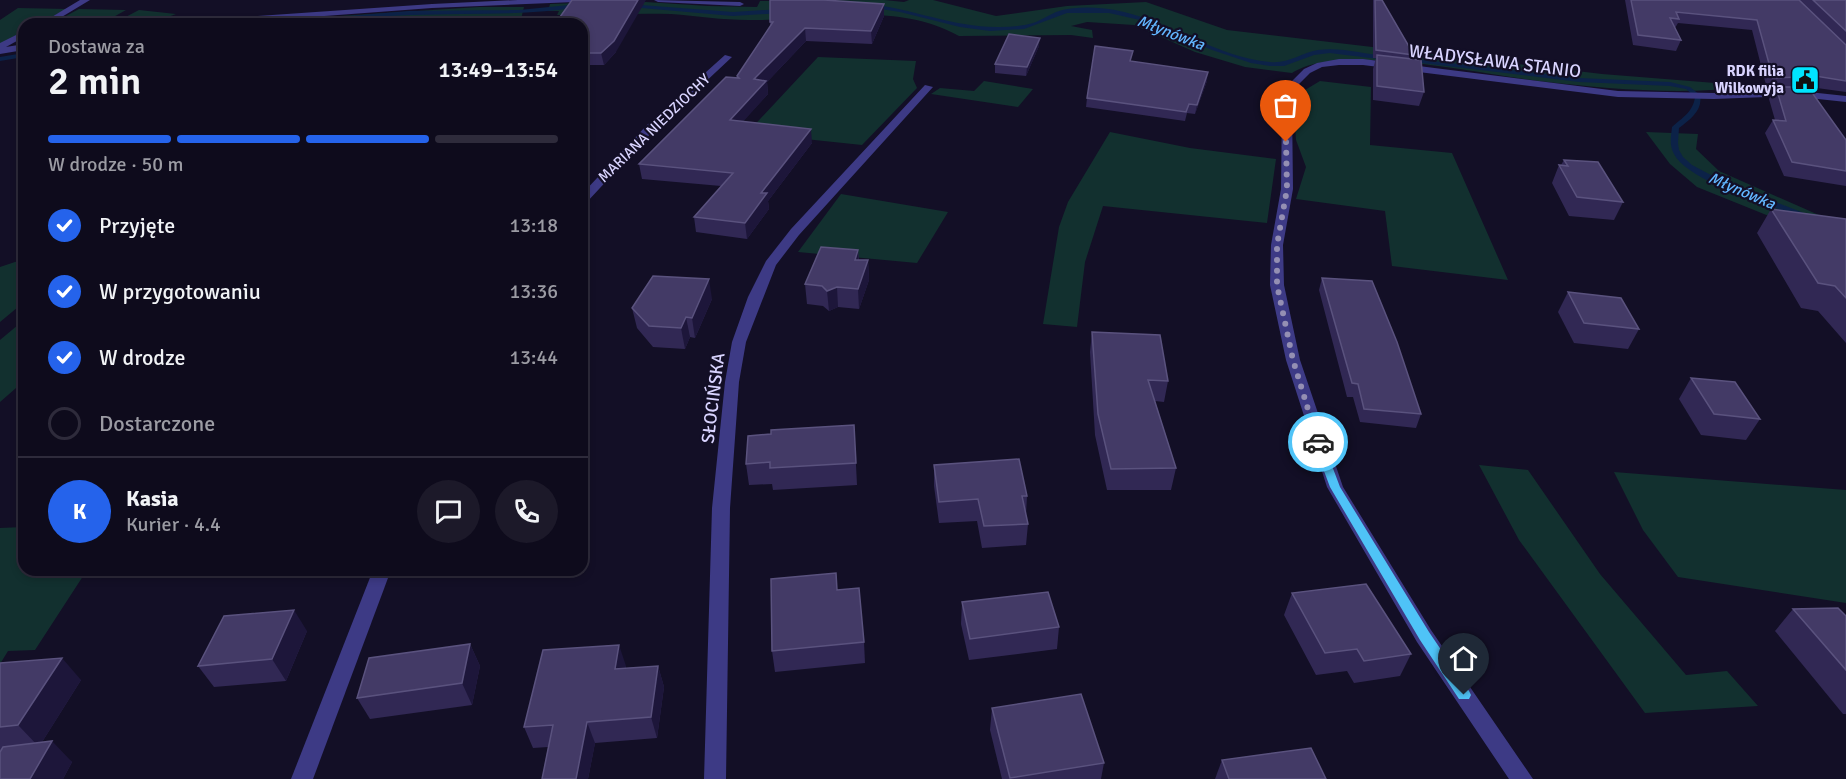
<!DOCTYPE html>
<html lang="pl">
<head>
<meta charset="utf-8">
<style>
	:root { --surface:#0e0b1c; --page:#1c1929; --text:#f1f3f6; --muted:#9b9ba3; --line:#2e2b3b; --accent:#2563eb }
	body { margin:0; font-family:Signika,sans-serif; background:var(--page); color:var(--text); height:100vh; display:flex; flex-direction:column; font-size:22px; white-space:nowrap }
	* { box-sizing:border-box; margin:0 }
	p { font-size:20px; color:var(--muted) }
	.icon { flex:none; width:33px; height:33px; fill:none; stroke:currentColor; stroke-width:2; stroke-linecap:round; stroke-linejoin:round }
	.map { position:relative; flex:1; overflow:hidden }
	.drawer { position:absolute; left:18px; top:18px; width:570px; height:558px; display:flex; flex-direction:column; background:var(--surface); border-radius:18px; box-shadow:0 3px 9px #0003,0 0 0 2px var(--line) }
	.drawer>* { flex:none }
	.pin { position:absolute; display:grid; place-items:center; width:51px; height:51px; color:#fff; margin:-62px -26px; border-radius:50% 50% 50% 0; rotate:-45deg; box-shadow:0 0 6px #0007 }
	.pin .icon { rotate:45deg }
	.courier { position:absolute; display:grid; place-items:center; width:60px; height:60px; margin:-30px; border:4px solid #4fc3f7; border-radius:50%; background:#fff; color:#222; box-shadow:0 2px 8px #0007 }
	.head em { font-style:normal; font-weight:600 }
	.head div { display:flex; flex-direction:column-reverse }
	.head { display:flex; align-items:center; justify-content:space-between; height:102px; padding:0 30px }
	h1 { font-size:39px; font-weight:600; line-height:45px }
	.bar { display:grid; grid-template-columns:repeat(4,1fr); gap:9px 6px; align-content:center; height:72px; padding:0 30px }
	.bar i { height:8px; border-radius:4px; background:var(--line) }
	.bar .current { background:var(--accent) }
	.bar p { grid-column:span 4 }
	.line { display:flex; align-items:center; gap:15px; padding:0 30px; border-top:2px solid var(--line) }
	.line div { flex:1 }
	.round { display:grid; place-items:center; flex:none; width:63px; height:63px; border-radius:32px; background:var(--page) }
	ol { padding:0 30px; list-style:none }
	li { display:flex; align-items:center; gap:18px; height:66px }
	li p { margin-inline-start:auto }
	li .icon { padding:6px; border-radius:50%; background:var(--accent); color:#fff; stroke-width:4 }
	li:last-child { color:var(--muted) }
	li i { width:33px; height:33px; border:3px solid var(--line); border-radius:50% }
	.map>svg:first-child { display:block }
	.green { fill:#12302f }
	.lines { fill:none; stroke-linecap:round; stroke-linejoin:round }
	.stream { fill:#0c2248; fill-rule:evenodd }
	.minor { fill:#3d3a85; fill-rule:evenodd }
	.wall { fill:#312854 }
	.shaded-wall { fill:#1d163a }
	.building { fill:#433a66; stroke:#5a527e; stroke-width:1.5 }
	.route { fill:#4fc3f7 }
	.done { stroke:#948fb3; stroke-width:6; stroke-dasharray:0 10.8 }
	.labels { text-anchor:middle; stroke-width:4.5; stroke-linejoin:round; paint-order:stroke }
	.far-poi-label { font-size:15px; font-weight:bold; fill:#d9d4ff; stroke:#130f26; text-anchor:end }
	.far-street-label { font-size:15px; fill:#d9d4ff; stroke:#130f26 }
	.far-water-label { font-size:16px; font-style:italic; fill:#62b6ff; stroke:#130f26 }
	.street-label { font-size:18px; fill:#d9d4ff; stroke:#130f26 }
</style>
</head>
<body>
<div class="map">
<svg width="1846" height="779" viewBox="0 0 1846 779">
	<rect width="100%" height="100%" fill="#130f26"/>
	<!-- green -->
	<g class="green">
		<path d="M884,0L904,2L909,0H933L996,16L1067,6L1146,2L1227,30L1602,74L1753,86C1683,96 1610,89 1539,81C1481,74 1339,42 1292,73L1245,67L1195,52L1134,25L1087,22L1071,26L1092,30L1093,38L1071,35L959,36C893,0 819,21 748,20C722,20 697,16 671,14C633,13 595,15 557,15L559,11H548L550,4L630,1L708,6L757,7L760,1Z"/>
		<path d="M479,7H524L521,19L473,20L424,24H217Z"/>
		<path d="M18,8L67,9L38,24H24V31L0,44V20Z"/>
		<path d="M79,9L126,10L101,24H51Z"/>
		<path d="M139,10L176,14L149,24H112Z"/>
		<path d="M818,57L916,61L913,79L917,88L862,145L747,133Z"/>
		<path d="M984,81L1033,89L1018,107L931,94L940,88L974,91Z"/>
		<path d="M1320,81L1371,87L1370,145L1452,153L1508,280L1392,266L1385,211L1296,199L1306,167L1296,140L1294,113L1305,90Z"/>
		<path d="M1110,132L1190,148L1276,159L1267,223L1103,206L1085,262L1077,327L1043,324L1059,227L1068,202Z"/>
		<path d="M1646,132L1698,134L1696,149L1719,171L1846,227V247L1697,187L1670,164Z"/>
		<path d="M841,194L948,212L917,263L798,252Z"/>
		<path d="M24,259V302L0,322V267Z"/>
		<path d="M24,320V381L0,402V340Z"/>
		<path d="M1479,465L1528,470L1600,574L1686,675L1727,671L1758,706L1645,713L1519,540Z"/>
		<path d="M1614,472L1846,490V603L1678,577L1643,530Z"/>
		<path d="M24,527V570H87L35,650L8,651L0,664V528Z"/>
	</g>
	<g class="lines">
		<!-- stream -->
		<g class="stream">
			<path d="M579,4L581,5V7C525,16 468,13 411,15C365,16 319,24 273,24L276,22L409,11L519,10Z"/>
			<path d="M628,4L733,12L782,9L785,11L782,13L733,16L630,7L627,5Z"/>
			<path d="M870,4C914,9 955,28 1000,27C1012,27 1024,26 1036,22C1043,19 1049,15 1056,12C1074,6 1097,7 1115,10C1169,20 1215,57 1270,62C1288,64 1301,53 1318,50C1341,47 1364,54 1386,56L1389,58L1386,60L1330,53L1314,55L1284,66H1270L1251,63L1212,50L1140,20L1109,13H1067L1024,29L990,31L960,27L900,12L868,7V5Z"/>
			<path d="M24,53V57L0,61V57Z"/>
			<path d="M1407,58L1579,78L1670,82L1690,87L1700,95C1703,110 1691,119 1679,128L1678,143L1679,150L1683,157L1692,165L1724,182L1817,218L1816,220H1810C1779,208 1689,183 1674,154C1669,145 1671,136 1672,127C1683,117 1693,112 1695,97L1686,89L1670,86L1579,82L1405,61V59Z"/>
		</g>
		<!-- minor -->
		<g class="minor">
			<path d="M80,0H90L50,24H40Z"/>
			<path d="M518,0H579L575,2L432,8L219,24H181L185,21L432,4Z"/>
			<path d="M654,0L740,2L744,4L740,6L658,2Z"/>
			<path d="M24,31V37L6,47L24,44V50L0,54V43Z"/>
			<path d="M725,55L732,57L654,130L586,203L582,204V194L646,126Z"/>
			<path d="M1339,59H1363L1618,91L1714,93L1790,90L1846,96V102L1790,96L1714,99L1618,97L1363,65H1339L1322,67L1310,73L1298,85L1292,106L1293,189L1283,245L1284,285L1300,360L1343,487L1431,630L1533,779H1509L1417,642L1327,487L1286,360L1270,285L1271,245L1281,189L1282,106L1289,84L1304,69L1317,63Z"/>
			<path d="M925,85L933,87L799,235L776,265L746,342L739,382L730,508L726,779H704L712,508L725,382L732,342L748,297L766,261L791,229Z"/>
			<path d="M373,570H391L313,779H291Z"/>
		</g>
	</g>
	<!-- wall -->
	<g class="wall">
		<path d="M1373,0H1382L1414,55L1413,59L1424,92L1419,106L1373,100V69L1376,58H1373Z"/>
		<path d="M1625,0H1846V92L1795,85L1794,87L1846,140V186L1784,176L1765,133L1773,120H1775L1769,99L1775,88L1767,89L1752,30L1678,23L1675,28L1681,40L1676,51L1633,45Z"/>
		<path d="M829,1L884,16L872,44L806,41L767,82L768,94L743,121L812,143L768,201L769,209L747,239L696,232L694,217L721,186L642,179L639,164L737,78V76L770,27V22Z"/>
		<path d="M582,24L616,52L604,65H582Z"/>
		<path d="M1039,46L1026,76L995,73V64Z"/>
		<path d="M1132,61L1207,81L1195,114L1187,113L1185,121L1086,107L1087,98Z"/>
		<path d="M1564,160L1623,202L1614,220L1569,216L1552,183L1559,165H1561Z"/>
		<path d="M1771,209L1846,219V343L1818,311L1801,308L1757,233Z"/>
		<path d="M858,250L859,260H868L869,280L859,309L838,307L829,311L823,306L807,304L805,284Z"/>
		<path d="M1322,278L1421,414L1416,428L1360,422L1353,397H1347L1319,290Z"/>
		<path d="M1568,292L1639,329L1628,349L1574,343L1558,312Z"/>
		<path d="M712,299L695,338L690,337L685,349L653,347L637,328L632,308Z"/>
		<path d="M1092,332L1168,381L1164,402L1155,401L1176,468L1171,490H1107L1095,435L1090,352Z"/>
		<path d="M1691,378L1760,419L1746,440L1701,435L1679,399Z"/>
		<path d="M854,425L857,485L773,490L772,484L749,485L746,464L771,434Z"/>
		<path d="M934,465L1027,496L1026,515L1028,524L1026,545L982,548L977,521L939,523L934,486Z"/>
		<path d="M837,590L864,642L865,663L775,672L772,651Z"/>
		<path d="M1292,593L1411,654L1400,676L1354,683L1347,671L1316,675L1284,615Z"/>
		<path d="M962,602L1059,627L1057,649L969,660L961,624Z"/>
		<path d="M1793,609L1846,616V714H1843L1775,631Z"/>
		<path d="M307,631L286,681L214,687L198,666Z"/>
		<path d="M470,644L480,666L472,705L370,719L357,698Z"/>
		<path d="M0,663L81,680L42,742L72,762L63,779H0L1,750H0Z"/>
		<path d="M626,666V668L658,666L664,687L657,738L595,743L588,779H542L548,747L533,748L524,727Z"/>
		<path d="M992,708L1104,763L1101,779H1002L990,730Z"/>
		<path d="M1222,760L1326,779H1215Z"/>
	</g>
	<!-- shaded-wall -->
	<g class="shaded-wall">
		<path d="M638,0H646L616,52L604,65L601,53Z"/>
		<path d="M884,4V16L872,44L871,31Z"/>
		<path d="M805,28L806,41L767,82L768,94L732,134L730,120L754,79Z"/>
		<path d="M1040,38L1039,46L1026,76L1027,67Z"/>
		<path d="M1208,72L1207,81L1195,114L1197,105Z"/>
		<path d="M811,129L812,143L768,201L769,209L747,239L745,223L761,193Z"/>
		<path d="M858,250L859,270L855,260Z"/>
		<path d="M868,260L869,280L859,309L858,289Z"/>
		<path d="M709,279L712,299L695,338L692,318Z"/>
		<path d="M837,287L838,307L829,311L827,291Z"/>
		<path d="M686,317L690,337L685,349L681,328Z"/>
		<path d="M294,610L307,631L286,681L272,659Z"/>
		<path d="M470,644L480,666L472,705L462,683Z"/>
		<path d="M619,645L626,666L622,691L615,669Z"/>
		<path d="M62,658L81,680L39,747L18,725Z"/>
		<path d="M658,666L664,687L657,738L651,717Z"/>
		<path d="M587,722L595,743L588,779H576Z"/>
		<path d="M52,741L72,762L63,779H30Z"/>
	</g>
	<!-- building -->
	<g class="building">
		<path d="M572,0H638L614,41L601,53H582V24H555Z"/>
		<path d="M770,0H824L884,4L871,31L805,28L754,79L766,81L730,120L811,129L761,193H767L745,223L694,217L733,173L639,164L726,77L739,78L737,76L773,22H770Z"/>
		<path d="M1375,0H1382L1414,55L1376,50Z"/>
		<path d="M1631,0H1799L1846,45V81L1797,73L1800,77L1773,78L1757,20L1676,12L1679,19L1670,18L1681,40L1638,35Z"/>
		<path d="M1813,0H1846V31Z"/>
		<path d="M1009,34L1040,38L1027,67L995,64Z"/>
		<path d="M1095,46L1133,51L1130,61L1208,72L1197,105L1189,104L1186,112L1087,98Z"/>
		<path d="M1377,55L1421,60L1424,92L1377,86Z"/>
		<path d="M1776,87H1808L1846,140V171L1792,162L1773,120L1786,121Z"/>
		<path d="M1564,160L1598,162L1623,202L1577,197L1559,165L1568,166Z"/>
		<path d="M1771,209L1846,219V298L1835,286L1818,283Z"/>
		<path d="M821,247L858,250L855,260H868L858,289L837,287L827,291L822,286L805,284Z"/>
		<path d="M653,276L709,279L692,318L686,317L681,328L649,326L632,308Z"/>
		<path d="M1322,278L1372,281L1397,342L1421,414L1364,409L1358,384L1352,383Z"/>
		<path d="M1568,292L1621,298L1639,329L1584,323Z"/>
		<path d="M1092,332L1160,335L1168,381L1148,380L1176,468L1111,469L1098,414Z"/>
		<path d="M1691,378L1735,382L1760,419L1714,414Z"/>
		<path d="M854,425L856,463L770,468V462L746,464L748,436L771,434V430Z"/>
		<path d="M1019,459L1027,496H1022L1028,524L984,526L978,499L939,502L934,465Z"/>
		<path d="M836,573L837,590L859,588L864,642L772,651L771,579Z"/>
		<path d="M1366,584L1411,654L1364,661L1357,649L1325,653L1292,593Z"/>
		<path d="M1048,592L1059,627L970,639L962,602Z"/>
		<path d="M1838,608L1846,616V670L1793,609Z"/>
		<path d="M294,610L272,659L198,666L224,616Z"/>
		<path d="M470,644L462,683L357,698L369,658Z"/>
		<path d="M619,645L615,669L658,666L651,717L587,722L576,779H542L553,725L524,727L543,650Z"/>
		<path d="M62,658L18,725L0,727V663Z"/>
		<path d="M1081,694L1104,763L1010,778L992,708Z"/>
		<path d="M52,741L30,779H0V752L3,747Z"/>
		<path d="M1311,748L1326,779H1229L1222,760Z"/>
	</g>
	<!-- route -->
	<path class="route" d="M1318,438L1323,442L1340,487L1429,632L1469,691L1471,695L1469,699H1459L1420,640L1330,487L1313,442Z"/>
	<g class="lines">
		<!-- done -->
		<path class="done" d="M1286,142L1287,189L1277,245V285L1293,360L1318,442"/>
	</g>
	<!-- icons -->
	<defs>
		<g id="civic-square" transform="scale(1.5)"><rect x="-9" y="-9" width="18" height="18" rx="4" fill="#00e5ff" stroke="#130f26"/><path d="M-.6-6.5H3V-4.5H.6V-3L4-1V1h2V6H-6V1h2V-1L-.6-3ZM-1.2 2.5V6h2.4V2.5Z" fill="#111"/></g>
	</defs>
	<g fill-rule="evenodd">
		<use href="#civic-square" x="1805" y="80"/>
	</g>
	<g class="labels">
		<!-- far-poi labels -->
		<g class="far-poi-label">
			<text x="1784" y="76">RDK filia<tspan x="1784" dy="17">Wilkowyja</tspan></text>
		</g>
		<!-- far-street labels -->
		<g class="far-street-label">
			<text transform="translate(654 128) rotate(-44)" y="5">MARIANA NIEDZIOCHY</text>
		</g>
		<!-- far-water labels -->
		<g class="far-water-label">
			<text transform="translate(1171 32) rotate(21)" y="6">Młynówka</text>
			<text transform="translate(1742 190) rotate(23)" y="6">Młynówka</text>
		</g>
		<!-- street labels -->
		<g class="street-label">
			<text transform="translate(1495 61) rotate(7)" y="6">WŁADYSŁAWA STANIO</text>
			<text transform="translate(713 398) rotate(-83)" y="6">SŁOCIŃSKA</text>
		</g>
	</g>
</svg>
<div class="pin" style="left:1286px;top:142px;background:#ea580c"><svg class="icon" aria-label="bag" viewBox="0 0 24 24"><path d="M5 8h14l-1 12H6zM9 8a3 3 0 0 1 6 0"/></svg></div>
<div class="pin" style="left:1464px;top:695px;background:#1f2937"><svg class="icon" aria-label="home" viewBox="0 0 24 24"><path d="M3 11l9-7 9 7M6 9v11h12V9"/></svg></div>
<div class="courier" style="left:1318px;top:442px"><svg class="icon" aria-label="car" viewBox="0 0 24 24"><path d="M5 17H2v-5l4-1 3-4h7l3 4 3 1v5h-3M9 17h6M6 11h13"/><circle cx="7" cy="17" r="2"/><circle cx="17" cy="17" r="2"/></svg></div>
<section class="drawer">
<div class="head"><div><h1>2 min</h1><p>Dostawa za</p></div><em>13:49–13:54</em></div>
<div class="bar"><i class="current"></i><i class="current"></i><i class="current"></i><i></i><p>W drodze · 50 m</p></div>
<ol>
<li><svg class="icon" aria-label="check" viewBox="0 0 24 24"><path d="M5 12l5 5 9-10"/></svg>Przyjęte<p>13:18</p></li>
<li><svg class="icon" aria-label="check" viewBox="0 0 24 24"><path d="M5 12l5 5 9-10"/></svg>W przygotowaniu<p>13:36</p></li>
<li><svg class="icon" aria-label="check" viewBox="0 0 24 24"><path d="M5 12l5 5 9-10"/></svg>W drodze<p>13:44</p></li>
<li><i></i>Dostarczone</li>
</ol>
<div class="line" style="height:108px"><b class="round" style="background:var(--accent);color:#fff">K</b><div><b>Kasia</b><p>Kurier · 4.4</p></div><a class="round"><svg class="icon" aria-label="chat" viewBox="0 0 24 24"><path d="M4 5h16v11H9l-5 4z"/></svg></a><a class="round"><svg class="icon" aria-label="phone" viewBox="0 0 24 24"><path d="M5 4h4l2 5-3 2q2 4 5 5l2-3 5 2v4C11 20 4 13 5 4z"/></svg></a></div>
</section>
</div>
</body>
</html>
